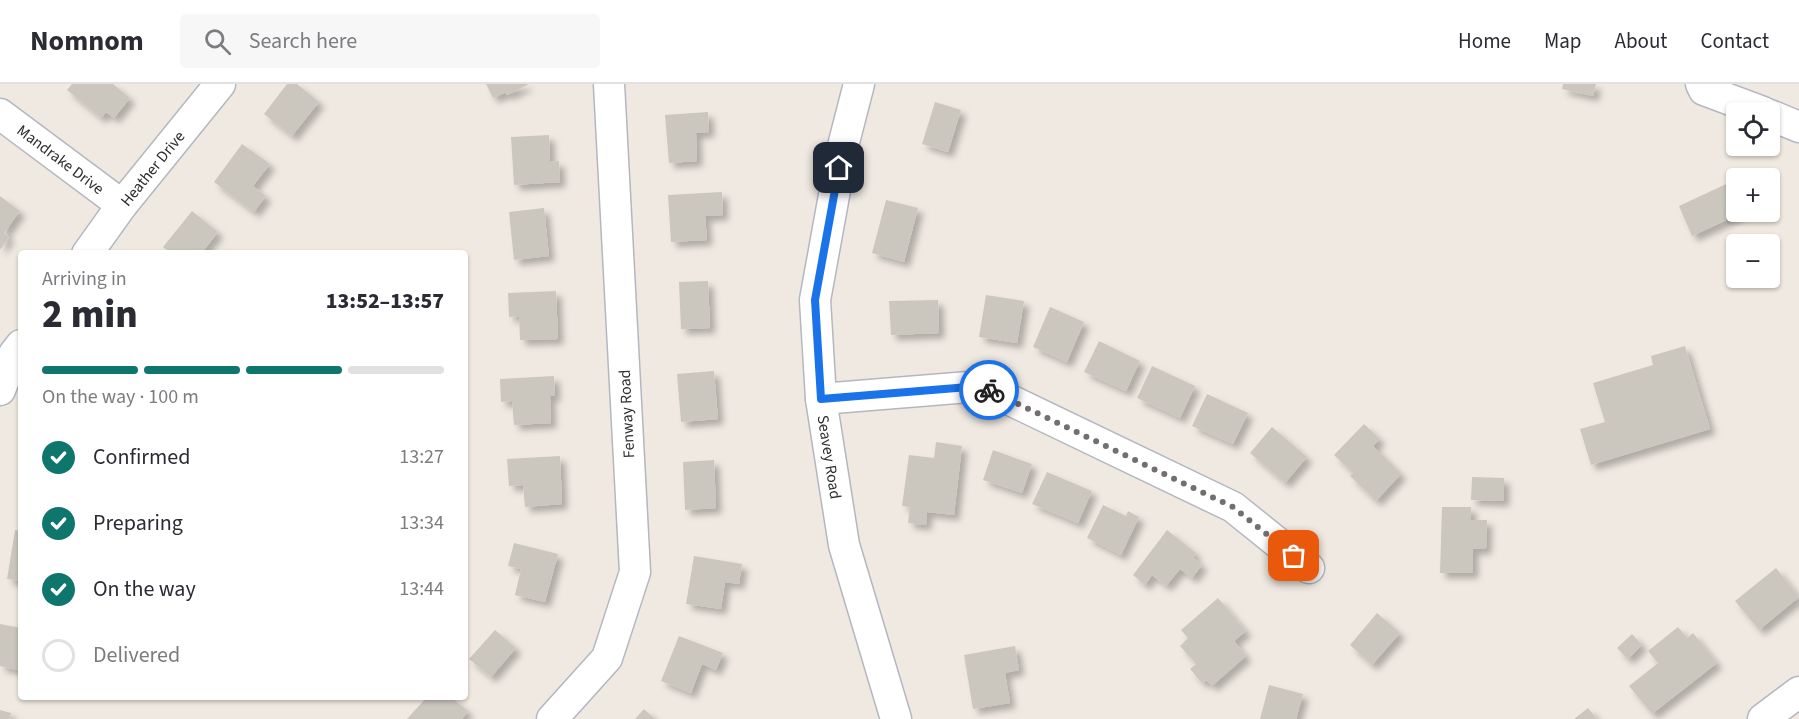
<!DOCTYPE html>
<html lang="en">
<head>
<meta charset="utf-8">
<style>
	:root { --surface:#fff; --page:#f7f7f7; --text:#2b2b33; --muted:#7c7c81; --line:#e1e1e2; --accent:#0f766e }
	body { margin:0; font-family:"Source Sans 3",sans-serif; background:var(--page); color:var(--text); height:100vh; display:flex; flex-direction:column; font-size:22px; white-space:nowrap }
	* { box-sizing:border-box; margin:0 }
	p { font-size:20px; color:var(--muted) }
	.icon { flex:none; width:33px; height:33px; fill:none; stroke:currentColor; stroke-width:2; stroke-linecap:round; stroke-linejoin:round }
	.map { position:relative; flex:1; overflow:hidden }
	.panel { position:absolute; left:18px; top:166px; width:450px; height:450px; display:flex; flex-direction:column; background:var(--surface); border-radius:6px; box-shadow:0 2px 4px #0004 }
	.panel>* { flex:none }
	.tools { position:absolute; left:1726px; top:18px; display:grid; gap:12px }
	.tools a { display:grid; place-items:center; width:54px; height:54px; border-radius:6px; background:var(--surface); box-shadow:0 2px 4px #0004; font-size:30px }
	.pin { position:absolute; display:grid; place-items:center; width:51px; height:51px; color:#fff; margin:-26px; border-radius:12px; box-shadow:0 3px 9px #0006 }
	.courier { position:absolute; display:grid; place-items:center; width:60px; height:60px; margin:-30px; border:4px solid #1a73e8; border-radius:50%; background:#fff; color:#222; box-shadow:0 2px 8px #0007 }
	.summary em { font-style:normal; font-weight:800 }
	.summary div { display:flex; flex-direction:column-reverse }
	.summary { display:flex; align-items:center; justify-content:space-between; height:102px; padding:0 24px }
	h1 { font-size:39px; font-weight:800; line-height:45px }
	.bar { display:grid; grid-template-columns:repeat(4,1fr); gap:9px 6px; align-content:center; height:72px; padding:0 24px }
	.bar i { height:8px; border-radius:4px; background:var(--line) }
	.bar .selected { background:var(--accent) }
	.bar p { grid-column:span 4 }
	ol { padding:0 24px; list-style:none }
	li { display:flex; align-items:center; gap:18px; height:66px }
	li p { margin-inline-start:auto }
	li .icon { padding:6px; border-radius:50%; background:var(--accent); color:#fff; stroke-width:4 }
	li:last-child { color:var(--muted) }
	li i { width:33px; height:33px; border:3px solid var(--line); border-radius:50% }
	header { display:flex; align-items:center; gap:36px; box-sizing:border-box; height:84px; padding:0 30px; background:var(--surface); border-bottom:2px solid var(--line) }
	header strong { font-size:28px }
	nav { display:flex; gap:33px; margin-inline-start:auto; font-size:21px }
	.search { width:420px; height:54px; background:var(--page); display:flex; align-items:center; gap:15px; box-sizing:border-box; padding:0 21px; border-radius:6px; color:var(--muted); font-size:22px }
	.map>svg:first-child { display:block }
	.building { fill:#cbc7bf; filter:url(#shadow) }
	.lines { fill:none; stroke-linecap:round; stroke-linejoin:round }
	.minor-casing { stroke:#b4b7c1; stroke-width:33 }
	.minor { stroke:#fff; stroke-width:30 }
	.done { stroke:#726f6d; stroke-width:6; stroke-dasharray:0 10.8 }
	.route { stroke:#1a73e8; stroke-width:8 }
	.labels { text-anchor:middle; stroke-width:4.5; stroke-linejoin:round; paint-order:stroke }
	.street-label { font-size:16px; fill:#2e2e2e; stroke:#fff }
</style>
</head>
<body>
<header>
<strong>Nomnom</strong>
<div class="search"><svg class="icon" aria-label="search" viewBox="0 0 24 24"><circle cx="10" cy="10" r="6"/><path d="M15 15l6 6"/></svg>Search here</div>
<nav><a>Home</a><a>Map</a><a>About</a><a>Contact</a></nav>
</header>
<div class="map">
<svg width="1799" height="635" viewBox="0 0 1799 635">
	<defs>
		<filter id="shadow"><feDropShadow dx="5.5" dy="5.5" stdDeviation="3" flood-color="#0004"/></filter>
	</defs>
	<rect width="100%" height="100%" fill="#efe9e1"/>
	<!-- building -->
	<g class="building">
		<path d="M72,0H113L130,14L114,34L106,28L101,34L67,6Z"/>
		<path d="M287,0H297L319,18L292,52L264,30Z"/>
		<path d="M486,0H529L507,11L506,8L493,14Z"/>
		<path d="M1563,0H1596L1593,12L1562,5Z"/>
		<path d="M935,18L961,26L948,68L922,60Z"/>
		<path d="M708,28L709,48L696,49L697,77L669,79L665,31Z"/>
		<path d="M549,51L550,78L559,77L560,98L514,101L511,53Z"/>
		<path d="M242,60L270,80L253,102L266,112L254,128L214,98Z"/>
		<path d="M1737,95V128H1744L1692,152L1679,122Z"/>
		<path d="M722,108L723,131L705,132L707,156L671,158L668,111Z"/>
		<path d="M0,112L20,127L4,149L9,153L0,166Z"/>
		<path d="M886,116L918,124L904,178L872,169Z"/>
		<path d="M544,124L549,172L514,176L509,128Z"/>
		<path d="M192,127L218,148L201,170H172L163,163Z"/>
		<path d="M708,197L710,244L681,245L679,198Z"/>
		<path d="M556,207L558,255L520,256L519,232L509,233L508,209Z"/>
		<path d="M986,211L1024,217L1017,259L979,253Z"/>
		<path d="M938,216L939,249L891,251L889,217Z"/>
		<path d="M1050,223L1084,238L1067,278L1033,263Z"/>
		<path d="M1099,257L1140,277L1126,307L1084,288Z"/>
		<path d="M1685,262L1710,345L1591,381L1580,345L1605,338L1593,299L1653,281L1651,272Z"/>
		<path d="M1152,282L1195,302L1180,334L1137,314Z"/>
		<path d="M714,287L718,335L681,338L677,290Z"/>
		<path d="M554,292L555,312H550L551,339L514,341L512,317L501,318L500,295Z"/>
		<path d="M1207,310L1248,329L1233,360L1192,342Z"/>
		<path d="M1364,340L1380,355L1373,362L1401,390L1376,417L1350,392L1353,389L1334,371Z"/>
		<path d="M1272,343L1307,373L1285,399L1250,369Z"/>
		<path d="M936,358L962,362L954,431L927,428L926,441L908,439L910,423L902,422L909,371L934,374Z"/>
		<path d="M993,366L1032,380L1022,409L983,396Z"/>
		<path d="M560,372L562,420L525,423L523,401L509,402L507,375Z"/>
		<path d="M714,376L716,424L685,426L683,378Z"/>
		<path d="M1047,388L1092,407L1078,439L1032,420Z"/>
		<path d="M1472,393L1504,394V417L1471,416Z"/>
		<path d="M1103,421L1126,432L1128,427L1139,433L1121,471L1087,454Z"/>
		<path d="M1442,423H1471V436H1487L1486,465H1473V489H1440Z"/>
		<path d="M15,446L21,447V497L7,495Z"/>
		<path d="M1167,446L1196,469L1193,473L1202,481L1192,494L1180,485L1166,502L1152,491L1145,501L1133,491Z"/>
		<path d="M514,459L558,470L545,518L515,511L521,485L508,482Z"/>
		<path d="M694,472L742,480L739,500L725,498L721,525L686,520Z"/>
		<path d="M1776,484L1799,513L1759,546L1735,517Z"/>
		<path d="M1218,514L1246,547L1234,557L1246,572L1212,602L1206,596L1202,599L1190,585L1196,580L1180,562L1188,554L1181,546Z"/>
		<path d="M1377,529L1400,549L1372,581L1350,561Z"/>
		<path d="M0,540L21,544V587L0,582Z"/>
		<path d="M1678,543L1687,554L1693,549L1717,579L1652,630L1629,602L1658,579L1648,567Z"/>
		<path d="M495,546L516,564L491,593L469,575Z"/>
		<path d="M1632,550L1642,561L1628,575L1617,564Z"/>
		<path d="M679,552L723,569L716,586L702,580L691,609L661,597Z"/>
		<path d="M1015,562L1019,586L1005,589L1010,619L973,625L964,571Z"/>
		<path d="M1269,601L1303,610L1296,635H1260Z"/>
		<path d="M426,614H452L468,627L462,635H407Z"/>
		<path d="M1588,624L1597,635H1574Z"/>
		<path d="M644,625L655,635H635Z"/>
		<path d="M0,626L11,629L9,635H0Z"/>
	</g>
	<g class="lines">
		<!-- minor casing -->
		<g class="minor-casing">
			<g id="minor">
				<path d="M859,0L843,62L815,216L821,315L844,461L896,635"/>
				<path d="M1701,0L1704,6L1763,28"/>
				<path d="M0,30L122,121"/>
				<path d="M1770,31L1799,43"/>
				<path d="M87,170L122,121L220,0"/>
				<path d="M0,306L14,270L21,261"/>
				<path d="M821,315L981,302L1233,423L1309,484"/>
				<path d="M552,635L607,574L635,488L609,0"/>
				<path d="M1763,635L1799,608"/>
			</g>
		</g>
		<!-- minor -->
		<use href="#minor" class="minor"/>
	</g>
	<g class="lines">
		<!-- done -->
		<path class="done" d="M989,306L1233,423L1294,472"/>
		<!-- route -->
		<path class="route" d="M839,84L815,216L821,315L981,302L989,306"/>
	</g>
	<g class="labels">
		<!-- street labels -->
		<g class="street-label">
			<text transform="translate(61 75) rotate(37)" y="6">Mandrake Drive</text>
			<text transform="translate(152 84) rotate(-51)" y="6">Heather Drive</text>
			<text transform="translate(626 330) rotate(-93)" y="6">Fenway Road</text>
			<text transform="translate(830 373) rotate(81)" y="6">Seavey Road</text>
		</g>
	</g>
</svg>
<div class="tools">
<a><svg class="icon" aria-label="locate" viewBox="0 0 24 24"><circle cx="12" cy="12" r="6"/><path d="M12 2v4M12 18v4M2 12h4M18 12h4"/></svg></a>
<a>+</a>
<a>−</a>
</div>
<div class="pin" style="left:1294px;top:472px;background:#ea580c"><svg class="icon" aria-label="bag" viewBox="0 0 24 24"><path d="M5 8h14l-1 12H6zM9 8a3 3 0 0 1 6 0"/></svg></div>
<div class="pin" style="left:839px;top:84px;background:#1f2937"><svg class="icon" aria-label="home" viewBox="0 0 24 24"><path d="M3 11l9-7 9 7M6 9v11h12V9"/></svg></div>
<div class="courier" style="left:989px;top:306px"><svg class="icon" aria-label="bike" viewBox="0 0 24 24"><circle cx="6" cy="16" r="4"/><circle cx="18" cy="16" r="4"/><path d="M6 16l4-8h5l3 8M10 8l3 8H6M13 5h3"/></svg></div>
<section class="panel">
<div class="summary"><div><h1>2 min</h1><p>Arriving in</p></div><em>13:52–13:57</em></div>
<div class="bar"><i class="selected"></i><i class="selected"></i><i class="selected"></i><i></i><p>On the way · 100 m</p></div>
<ol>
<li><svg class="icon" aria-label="check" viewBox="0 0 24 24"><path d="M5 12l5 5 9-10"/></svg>Confirmed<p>13:27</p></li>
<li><svg class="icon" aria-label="check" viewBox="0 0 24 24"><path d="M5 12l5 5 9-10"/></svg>Preparing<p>13:34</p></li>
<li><svg class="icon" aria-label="check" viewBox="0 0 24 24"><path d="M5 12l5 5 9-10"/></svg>On the way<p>13:44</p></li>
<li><i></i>Delivered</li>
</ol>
</section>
</div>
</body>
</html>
